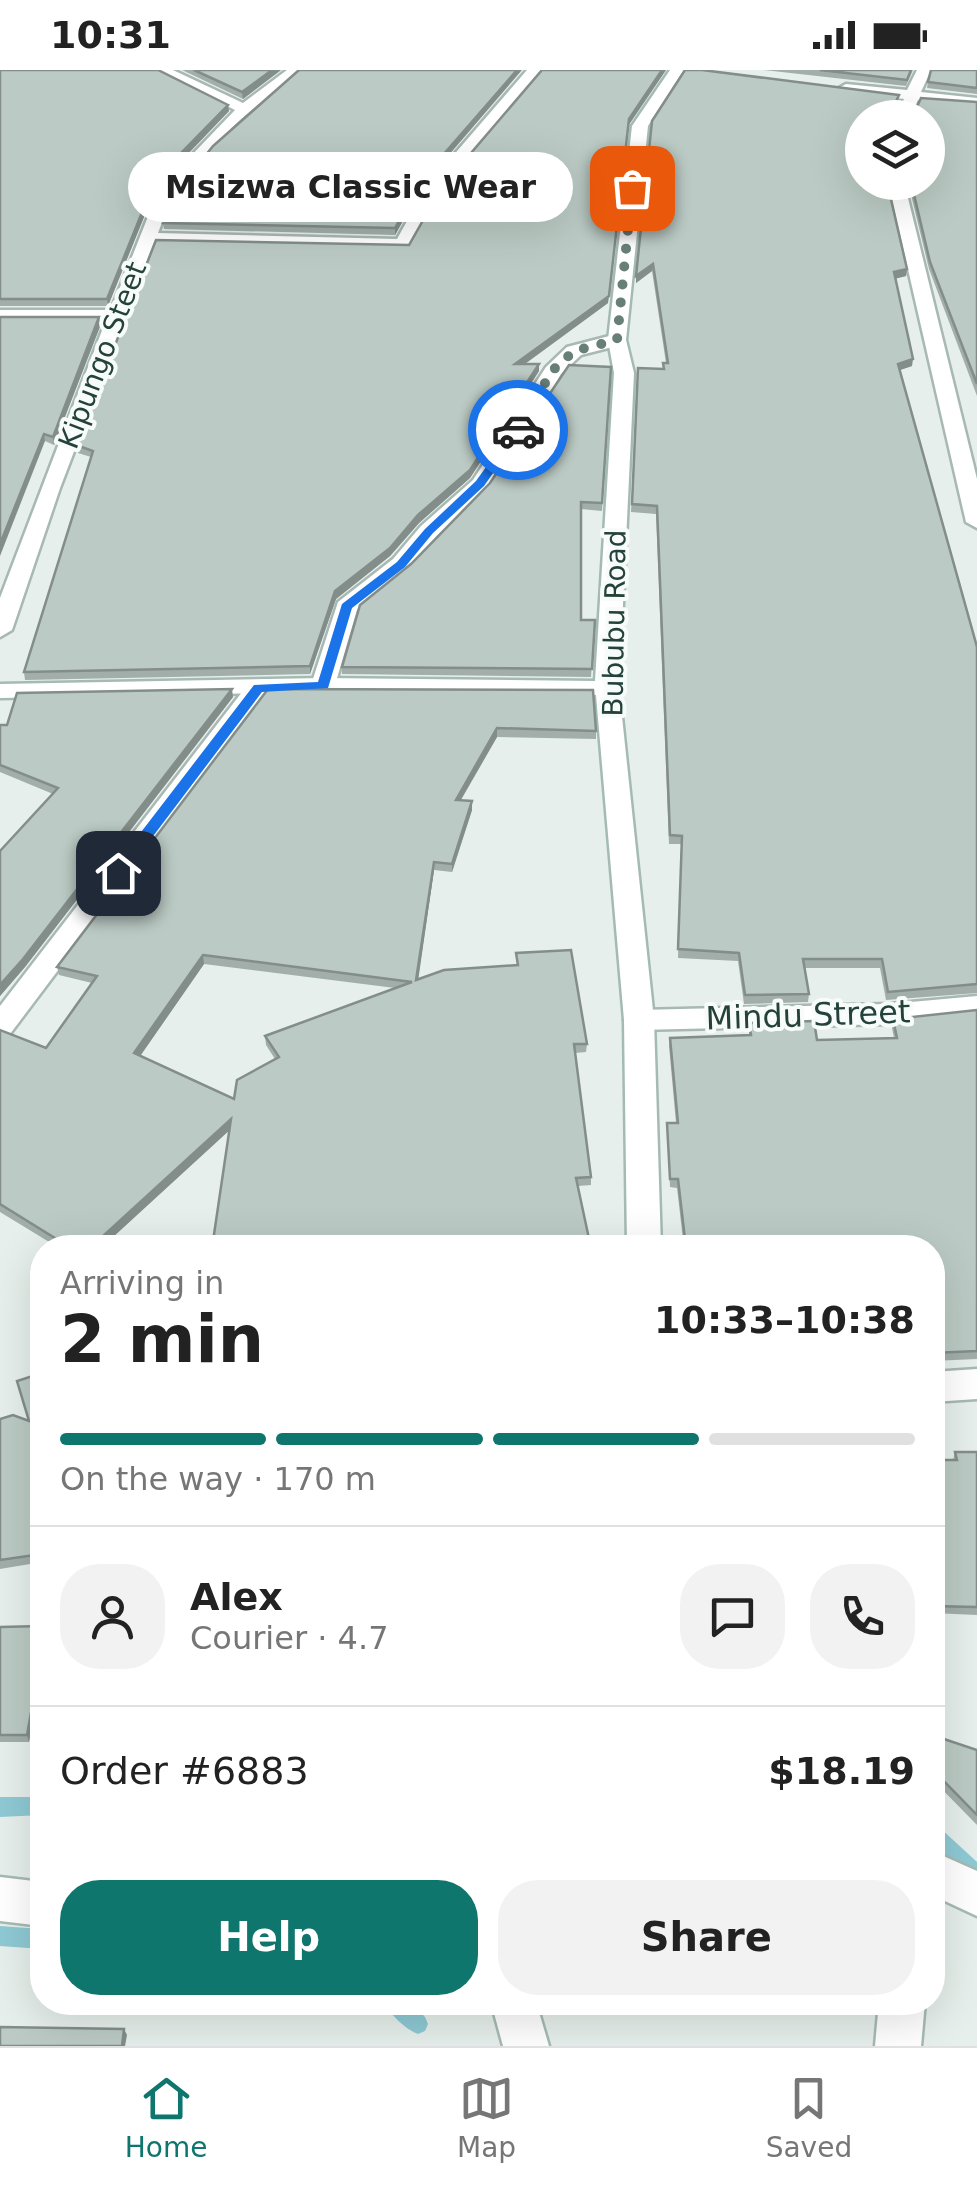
<!DOCTYPE html>
<html lang="en">
<head>
<meta charset="utf-8">
<style>
	:root { --surface:#fff; --page:#f2f2f2; --text:#222; --muted:#767676; --line:#e0e0e0; --accent:#0f766e }
	body { margin:0; font-family:"DejaVu Sans",sans-serif; background:var(--page); color:var(--text); height:100vh; display:flex; flex-direction:column; font-size:38px; white-space:nowrap }
	* { box-sizing:border-box; margin:0 }
	p { font-size:32px; color:var(--muted) }
	.icon { flex:none; width:55px; height:55px; fill:none; stroke:currentColor; stroke-width:2; stroke-linecap:round; stroke-linejoin:round }
	.map { position:relative; flex:1; overflow:hidden }
	.panel { position:absolute; left:30px; top:1165px; width:915px; height:780px; display:flex; flex-direction:column; background:var(--surface); border-radius:40px; box-shadow:0 10px 40px #0002 }
	.panel>* { flex:none }
	.controls { position:absolute; left:845px; top:30px; display:grid; gap:20px }
	.controls a { display:grid; place-items:center; width:100px; height:100px; border-radius:50%; background:var(--surface); box-shadow:0 10px 40px #0002; font-size:50px }
	.pin { position:absolute; display:grid; place-items:center; width:85px; height:85px; color:#fff; margin:-42px; border-radius:20px; box-shadow:0 5px 15px #0006 }
	.courier { position:absolute; display:grid; place-items:center; width:100px; height:100px; margin:-50px; border:8px solid #1a73e8; border-radius:50%; background:#fff; color:#222; box-shadow:0 2px 12px #0007 }
	.bubble { position:absolute; height:70px; border-radius:35px; background:var(--surface); box-shadow:0 10px 40px #0002; font-size:32px; font-weight:800; line-height:70px; text-align:center }
	.overview em { font-style:normal; font-weight:800 }
	.overview div { display:flex; flex-direction:column-reverse }
	.overview { display:flex; align-items:center; justify-content:space-between; height:170px; padding:0 30px }
	h1 { font-size:65px; font-weight:800; line-height:75px }
	.bar { display:grid; grid-template-columns:repeat(4,1fr); gap:15px 10px; align-content:center; height:120px; padding:0 30px }
	.bar i { height:12px; border-radius:8px; background:var(--line) }
	.bar .active { background:var(--accent) }
	.bar p { grid-column:span 4 }
	.line { display:flex; align-items:center; gap:25px; padding:0 30px; border-top:2px solid var(--line) }
	.line div { flex:1 }
	.round { display:grid; place-items:center; flex:none; width:105px; height:105px; border-radius:40px; background:var(--page) }
	.primary-button { display:flex; gap:20px; margin-top:auto; padding:20px 30px }
	.primary-button a { flex:1; height:115px; border-radius:40px; background:var(--accent); color:#fff; font-size:40px; font-weight:800; line-height:115px; text-align:center }
	.primary-button a+a { background:var(--page); color:var(--text) }
	.status { display:flex; justify-content:space-between; align-items:center; height:70px; padding:0 50px; background:var(--surface); direction:ltr }
	.status svg { height:28px; fill:currentColor }
	.tab-bar { display:flex; justify-content:space-around; align-items:center; height:140px; border-top:2px solid var(--line); background:var(--surface); font-size:28px; color:var(--muted) }
	.tab-bar a { display:grid; justify-items:center; gap:5px }
	.tab-bar .active { color:var(--accent) }
	.map>svg:first-child { display:block }
	.lines { fill:none; stroke-linecap:round; stroke-linejoin:round }
	.stream { fill:#8ec9d4; fill-rule:evenodd }
	.street-casing { stroke:#a8b8b2; stroke-width:5 }
	.secondary-casing { stroke:#a4bbb3; stroke-width:5 }
	.street { fill:#fff; fill-rule:evenodd }
	.secondary { fill:#fff; fill-rule:evenodd }
	.wall { fill:#a1aea9; fill-rule:evenodd }
	.shaded-wall { fill:#838d89 }
	.building { fill:#bbcac4; stroke:#838d89; stroke-width:2.5; fill-rule:evenodd }
	.route { fill:#1a73e8 }
	.done { stroke:#687f78; stroke-width:10; stroke-dasharray:0 18 }
	.labels { text-anchor:middle; stroke-width:8; stroke-linejoin:round; paint-order:stroke }
	.far-street-label { font-size:28px; fill:#24423a; stroke:#f7fbf9 }
	.street-label { font-size:32px; fill:#24423a; stroke:#f7fbf9 }
</style>
</head>
<body>
<div class="status"><b>10:31</b><svg viewBox="0 0 49 12"><path d="M0 12V9h3v3zM5 12V6h3v6zM10 12V3h3v9zM15 12V0h3v12zM26 1h20v11H26zM47 4h2v5h-2z"/></svg></div>
<div class="map">
<svg width="977" height="1976" viewBox="0 0 977 1976">
	<rect width="100%" height="100%" fill="#e6efeb"/>
	<g class="lines">
		<!-- stream -->
		<g class="stream">
			<path d="M0,1727H42V1745L0,1747Z"/>
			<path d="M932,1754L939,1757L977,1792V1815L970,1812L932,1778Z"/>
			<path d="M0,1856L42,1859V1879L0,1876Z"/>
			<path d="M385,1932H411L425,1947L428,1954L425,1961L418,1964C405,1959 390,1945 385,1932Z"/>
		</g>
		<!-- street casing -->
		<g class="street-casing">
			<g id="street">
				<path d="M155,0H173L243,33L287,0H303C289,15 270,26 253,39C215,70 175,117 158,163L397,169L426,117L527,0H542L439,122L409,178L154,173L60,418L12,560L0,567V528L106,250H0V240H111L149,144L186,91L235,40Z"/>
				<path d="M917,0H931L921,22L977,28V36L918,30L910,48H895L904,29L846,22L839,18L846,14L907,20Z"/>
				<path d="M888,112H904L977,409V458L966,452Z"/>
				<path d="M617,264L624,266V274L581,285L561,304L526,364L487,418L437,466L409,499L357,540L335,615L331,620H315L311,615L338,532L393,489L421,456L473,410L546,297L567,277Z"/>
				<path d="M258,611L270,618L267,623L10,964L0,967V936L249,613Z"/>
				<path d="M977,926V946L889,954L639,960L629,957L624,950L629,943L639,940L889,934Z"/>
				<path d="M977,1299V1329L932,1332V1302Z"/>
			</g>
		</g>
		<!-- secondary casing -->
		<g class="secondary-casing">
			<g id="secondary">
				<path d="M670,0H684L648,56L626,270L634,303L619,618L654,950L661,1178H627L624,950L596,625L323,622L0,628V614L323,608L595,611L614,303L608,270L632,56Z"/>
				<path d="M932,1781L977,1801V1846L932,1825Z"/>
				<path d="M0,1807L42,1812V1856L0,1851Z"/>
				<path d="M491,1932H536L549,1976H503Z"/>
				<path d="M879,1932H925L921,1976H875Z"/>
			</g>
		</g>
		<!-- street -->
		<use href="#street" class="street"/>
		<!-- secondary -->
		<use href="#secondary" class="secondary"/>
	</g>
	<!-- wall -->
	<g class="wall">
		<path d="M0,0L229,41L183,89L146,142L108,236H0Z"/>
		<path d="M182,0H281L243,29Z"/>
		<path d="M542,0H666L628,56L608,233L525,294H539V301L470,408L419,453L390,486L336,529L310,604L25,610L24,602L91,387L78,383L76,375L409,175Z"/>
		<path d="M764,0H913L906,16Z"/>
		<path d="M977,0V24L927,18L928,12Z"/>
		<path d="M899,25L894,42L896,45L977,32V326L929,199L908,112H928L862,48L907,199L906,206L895,209L912,296L900,300L977,577V923L886,930L880,898H804L809,924L808,932L744,934L738,891L678,888L681,774H669L656,444L631,442L638,298L663,299V293H666L652,201L636,213L652,51Z"/>
		<path d="M423,115L395,165L164,159L163,153Z"/>
		<path d="M0,247L101,254L54,375L45,371Z"/>
		<path d="M611,297L602,441L581,439V550H595L591,607L342,604V597Z"/>
		<path d="M268,619L596,661V669L497,667L461,730L472,731V740L452,802L434,800L418,909L517,896L516,883L587,974L586,982L575,983L591,1107V1115L578,1116L229,1060L101,1178H59L0,1142V960L46,978L92,913L59,905L57,897ZM204,894L395,918L265,966L266,975L275,989L234,1029L140,986Z"/>
		<path d="M233,627L25,897L0,926V781L53,724L0,702V655Z"/>
		<path d="M977,940V1289L932,1291V1178H684L677,1118L670,1117L667,1053H676L669,976L670,968L749,965V953L817,970L894,968L892,958L893,949Z"/>
		<path d="M42,1303V1492L0,1499V1349L29,1351Z"/>
		<path d="M955,1382H977V1545L932,1543V1390H953Z"/>
		<path d="M42,1556V1644H34L29,1672H0V1557Z"/>
		<path d="M932,1665L977,1680V1755L932,1709Z"/>
	</g>
	<!-- shaded-wall -->
	<g class="shaded-wall">
		<path d="M272,0H281L243,29L242,22Z"/>
		<path d="M517,0H522L423,115L395,165V158L423,108Z"/>
		<path d="M662,0H666L628,56L608,233L515,301V294L629,49Z"/>
		<path d="M228,35L229,41L183,89L146,142L108,236L107,229L145,135L182,82Z"/>
		<path d="M653,194L652,201L636,213V206Z"/>
		<path d="M907,199L906,206L893,209L894,202Z"/>
		<path d="M99,247L101,254L54,375L53,367Z"/>
		<path d="M913,289L912,296L897,301L898,294Z"/>
		<path d="M539,294V301L470,408L419,453L390,486L336,529L310,604V596L335,521Z"/>
		<path d="M44,364L45,371L0,486V474Z"/>
		<path d="M232,619L233,627L25,897L0,926V915Z"/>
		<path d="M497,658V667L456,738V730Z"/>
		<path d="M472,731V740L452,802V794Z"/>
		<path d="M434,792V800L417,918L416,910Z"/>
		<path d="M203,885L204,894L136,992L134,983Z"/>
		<path d="M231,1049L232,1058L101,1178H90Z"/>
		<path d="M32,1637L34,1644L29,1672L27,1665Z"/>
		<path d="M124,1959L127,1965L125,1976H122Z"/>
	</g>
	<!-- building -->
	<g class="building">
		<path d="M0,0H158L228,35L182,82L145,135L107,229H0Z"/>
		<path d="M194,0H272L242,22Z"/>
		<path d="M299,0H517L423,108L395,158L163,153L188,107L213,76Z"/>
		<path d="M542,0H662L629,49L609,226L515,294H539L470,400L418,445L390,478L335,521L310,596L24,602L93,381L76,375L156,170L409,175L442,117Z"/>
		<path d="M685,0H702L899,25L892,40L896,45L914,43L921,28L977,32V314L930,192L911,112H928V48H862V112H887L907,199L894,202L913,289L898,294L977,577V914L888,922L882,889H803L809,924L745,925L739,883L678,879L682,766L670,765L657,436L632,434L638,298L664,299L663,293H668L653,194L636,206L652,51Z"/>
		<path d="M820,0H911L907,10Z"/>
		<path d="M931,0H977V18L928,12Z"/>
		<path d="M0,247H99L53,367L44,364L0,474Z"/>
		<path d="M569,295L611,297L602,433L581,432V550H595L592,599L342,597L360,535L411,494L490,413Z"/>
		<path d="M232,619L23,889L0,915V781L58,718L0,695V655H7L17,623Z"/>
		<path d="M268,619L593,620L596,661L497,658L456,730L472,731L452,794L434,792L416,910L444,900L518,895L516,883L571,880L587,974H574L591,1107L576,1108L591,1178H212L231,1049L90,1178H71L0,1134V960L46,978L97,906L57,897ZM203,885L412,912L265,966L279,987L237,1010L234,1029L134,983Z"/>
		<path d="M977,940V1281L932,1283V1178H686L678,1109H670L667,1053H678L670,968L751,965L749,953L814,951L817,970L897,968L893,949Z"/>
		<path d="M42,1242V1261L35,1245Z"/>
		<path d="M42,1303V1484L0,1490V1349L13,1345L29,1351L17,1311Z"/>
		<path d="M955,1382H977V1537L932,1536V1390H957Z"/>
		<path d="M42,1556V1637H32L27,1665H0V1557Z"/>
		<path d="M932,1665L977,1680V1745L932,1699Z"/>
		<path d="M0,1957L124,1959L122,1976H0Z"/>
	</g>
	<!-- route -->
	<path class="route" d="M514,358L523,360L484,416L433,463L405,497L352,538L328,618L262,622L123,806H112V800L254,615L318,612L342,534L397,492L425,459L476,411Z"/>
	<g class="lines">
		<!-- done -->
		<path class="done" d="M518,360L552,301L574,281L617,270L632,118"/>
	</g>
	<g class="labels">
		<!-- far-street labels -->
		<g class="far-street-label">
			<text transform="translate(102 285) rotate(-69)" y="10">Kipungo Steet</text>
			<text transform="translate(614 553) rotate(-89)" y="10">Bububu Road</text>
		</g>
		<!-- street labels -->
		<g class="street-label">
			<text transform="translate(808 945) rotate(-2)" y="11">Mindu Street</text>
		</g>
	</g>
</svg>
<div class="controls">
<a><svg class="icon" aria-label="layers" viewBox="0 0 24 24"><path d="M12 4l9 5-9 5-9-5zM3 14l9 5 9-5"/></svg></a>
</div>
<div class="pin" style="left:632px;top:118px;background:#ea580c"><svg class="icon" aria-label="bag" viewBox="0 0 24 24"><path d="M5 8h14l-1 12H6zM9 8a3 3 0 0 1 6 0"/></svg></div>
<div class="pin" style="left:118px;top:803px;background:#1f2937"><svg class="icon" aria-label="home" viewBox="0 0 24 24"><path d="M3 11l9-7 9 7M6 9v11h12V9"/></svg></div>
<div class="courier" style="left:518px;top:360px"><svg class="icon" aria-label="car" viewBox="0 0 24 24"><path d="M5 17H2v-5l4-1 3-4h7l3 4 3 1v5h-3M9 17h6M6 11h13"/><circle cx="7" cy="17" r="2"/><circle cx="17" cy="17" r="2"/></svg></div>
<div class="bubble" style="left:128px;top:82px;width:445px">Msizwa Classic Wear</div>
<section class="panel">
<div class="overview"><div><h1>2 min</h1><p>Arriving in</p></div><em>10:33–10:38</em></div>
<div class="bar"><i class="active"></i><i class="active"></i><i class="active"></i><i></i><p>On the way · 170 m</p></div>
<div class="line" style="height:180px"><a class="round"><svg class="icon" aria-label="person" viewBox="0 0 24 24"><circle cx="12" cy="8" r="4"/><path d="M4 21q1-7 8-7t8 7"/></svg></a><div><b>Alex</b><p>Courier · 4.7</p></div><a class="round"><svg class="icon" aria-label="chat" viewBox="0 0 24 24"><path d="M4 5h16v11H9l-5 4z"/></svg></a><a class="round"><svg class="icon" aria-label="phone" viewBox="0 0 24 24"><path d="M5 4h4l2 5-3 2q2 4 5 5l2-3 5 2v4C11 20 4 13 5 4z"/></svg></a></div>
<div class="line" style="height:130px"><div>Order #6883</div><b>$18.19</b></div>
<div class="primary-button"><a>Help</a><a>Share</a></div>
</section>
</div>
<nav class="tab-bar">
<a class="active"><svg class="icon" aria-label="home" viewBox="0 0 24 24"><path d="M3 11l9-7 9 7M6 9v11h12V9"/></svg>Home</a>
<a><svg class="icon" aria-label="map" viewBox="0 0 24 24"><path d="M3 6l6-2 6 2 6-2v14l-6 2-6-2-6 2zM9 4v14M15 6v14"/></svg>Map</a>
<a><svg class="icon" aria-label="saved" viewBox="0 0 24 24"><path d="M7 4h10v16l-5-4-5 4z"/></svg>Saved</a>
</nav>
</body>
</html>
